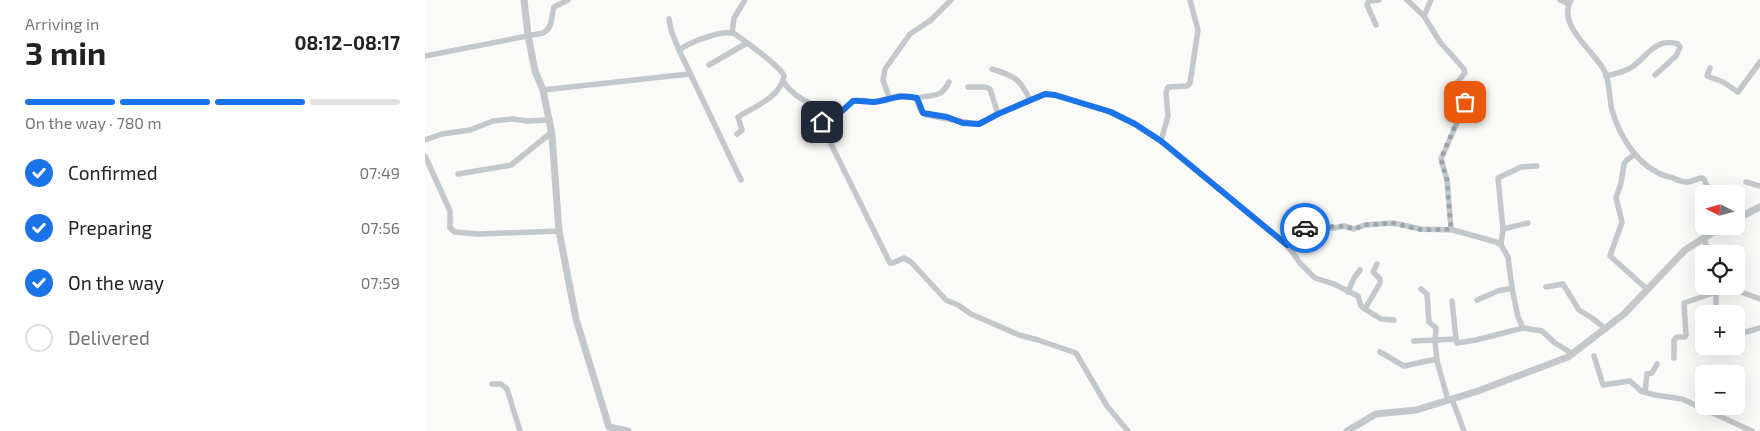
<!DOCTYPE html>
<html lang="en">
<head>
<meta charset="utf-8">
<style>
	:root { --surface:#fff; --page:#f2f2f2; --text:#222; --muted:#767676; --line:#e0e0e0; --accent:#1a73e8 }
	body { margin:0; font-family:"Exo 2",sans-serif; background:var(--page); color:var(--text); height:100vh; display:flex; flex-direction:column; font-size:19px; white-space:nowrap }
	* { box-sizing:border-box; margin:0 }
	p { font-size:16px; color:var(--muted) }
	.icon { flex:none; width:28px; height:28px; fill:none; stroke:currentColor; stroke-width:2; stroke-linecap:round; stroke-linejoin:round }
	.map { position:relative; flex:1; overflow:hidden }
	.sheet { display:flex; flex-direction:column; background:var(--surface); width:425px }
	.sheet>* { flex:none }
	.needle { width:32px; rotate:276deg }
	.buttons { position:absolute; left:1270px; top:185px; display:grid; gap:10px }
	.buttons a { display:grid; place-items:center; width:50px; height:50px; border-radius:8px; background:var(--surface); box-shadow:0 5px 20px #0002; font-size:25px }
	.pin { position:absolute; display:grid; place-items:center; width:42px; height:42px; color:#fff; margin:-21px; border-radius:10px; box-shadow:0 2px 8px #0006 }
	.courier { position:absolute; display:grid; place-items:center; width:50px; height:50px; margin:-25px; border:4px solid #1a73e8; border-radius:50%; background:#fff; color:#222; box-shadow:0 1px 6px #0007 }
	.head em { font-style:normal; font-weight:700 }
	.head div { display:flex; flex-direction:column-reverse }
	.head { display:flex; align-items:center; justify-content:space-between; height:85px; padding:0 25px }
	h1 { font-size:32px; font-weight:700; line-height:38px }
	.bar { display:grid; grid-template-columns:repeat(4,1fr); gap:8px 5px; align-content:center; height:60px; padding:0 25px }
	.bar i { height:6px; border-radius:4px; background:var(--line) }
	.bar .on { background:var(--accent) }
	.bar p { grid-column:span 4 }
	ol { padding:0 25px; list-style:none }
	li { display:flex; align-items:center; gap:15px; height:55px }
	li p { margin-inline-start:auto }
	li .icon { padding:5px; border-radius:50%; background:var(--accent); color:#fff; stroke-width:4 }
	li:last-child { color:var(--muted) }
	li i { width:28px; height:28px; border:2px solid var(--line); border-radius:50% }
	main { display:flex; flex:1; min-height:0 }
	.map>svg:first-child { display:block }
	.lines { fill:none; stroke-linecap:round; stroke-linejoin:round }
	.minor { stroke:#c3c8cc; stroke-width:5.5 }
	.tertiary { stroke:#c3c8cc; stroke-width:7 }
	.done { stroke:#99a4ac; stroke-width:5; stroke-dasharray:0 9 }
	.route { stroke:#1a73e8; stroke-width:6 }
</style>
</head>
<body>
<main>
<section class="sheet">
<div class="head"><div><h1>3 min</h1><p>Arriving in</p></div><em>08:12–08:17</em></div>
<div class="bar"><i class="on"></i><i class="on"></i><i class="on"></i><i></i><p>On the way · 780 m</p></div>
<ol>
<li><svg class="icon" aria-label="check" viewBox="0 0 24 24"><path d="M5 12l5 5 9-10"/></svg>Confirmed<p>07:49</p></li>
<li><svg class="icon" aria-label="check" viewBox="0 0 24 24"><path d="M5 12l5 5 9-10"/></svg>Preparing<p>07:56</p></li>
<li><svg class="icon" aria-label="check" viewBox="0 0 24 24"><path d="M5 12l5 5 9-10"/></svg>On the way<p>07:59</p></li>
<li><i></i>Delivered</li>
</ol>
</section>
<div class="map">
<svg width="1335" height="431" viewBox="0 0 1335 431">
	<rect width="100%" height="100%" fill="#fafaf8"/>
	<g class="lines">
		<!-- minor -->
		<g class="minor">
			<path d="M982,0L999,16L1015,42L1039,69L1040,73L1030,85V93L1039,100L1040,105L1016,159L1022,180L1026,229"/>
			<path d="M1135,0L1144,4"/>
			<path d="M1146,0C1131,26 1170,51 1180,72C1185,83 1184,98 1187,110C1193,132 1209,160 1230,171C1235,175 1242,176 1248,178C1252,180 1257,182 1262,182C1268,182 1272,178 1277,178L1279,179L1285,194"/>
			<path d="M999,16L1006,0"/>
			<path d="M244,19L246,30L254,50"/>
			<path d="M951,25L942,5L944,1L954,0"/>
			<path d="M307,32L309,18L320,0"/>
			<path d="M0,56L118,33C128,28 126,17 129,7L143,0"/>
			<path d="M284,65L322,43"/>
			<path d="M1285,68L1282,76L1298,82L1313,92L1335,62"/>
			<path d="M567,69C590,76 595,79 605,100"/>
			<path d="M1181,76C1189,74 1200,72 1207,67C1222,57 1230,37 1253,44L1255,47L1251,56L1230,75"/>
			<path d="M358,81C368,98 390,107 409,113"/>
			<path d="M543,87H560L565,89L573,114"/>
			<path d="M118,90L264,74"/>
			<path d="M464,97L458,80L460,69L485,34L506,20L526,0"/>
			<path d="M491,98C508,94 516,99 524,82"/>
			<path d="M312,134L317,130L313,117C329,107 356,97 359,76C356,67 320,41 310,34C298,29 265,42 254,50L316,180"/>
			<path d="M0,140L17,134L45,130L68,121L88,119L102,121L125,120"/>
			<path d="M736,141L743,116L741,93L743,87L762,86L765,83L773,30L765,0"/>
			<path d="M1210,154L1202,160L1199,164L1196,183L1191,198L1197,222L1185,256L1223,290"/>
			<path d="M0,156L25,211V228L30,232L53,234L134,231"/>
			<path d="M33,174L86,165L127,132"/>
			<path d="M1321,182L1335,186"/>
			<path d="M1078,229L1103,223"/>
			<path d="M1279,237L1283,254"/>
			<path d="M862,245L881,228H909L919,226L929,229L940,225L968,223L996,229L1028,230L1071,242L1076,245L1083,257L1087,288L1093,317L1098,328"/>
			<path d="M1076,245L1078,229L1073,178L1096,167L1112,166"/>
			<path d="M1311,278L1315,279L1316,292L1335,299"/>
			<path d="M1121,287L1138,284L1154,310L1167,318L1181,329"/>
			<path d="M996,289L1002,294L1004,322L1011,328L1010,341L1012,361L1023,400"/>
			<path d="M923,292L929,278L935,270"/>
			<path d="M1052,300L1073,291L1087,288"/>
			<path d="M940,309L955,283V279L948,272L952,264"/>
			<path d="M1291,314V286"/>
			<path d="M1311,332L1318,333L1335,328"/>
			<path d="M1031,339L1032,343L1051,340L1098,328L1117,331L1130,343L1148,354"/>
			<path d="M989,341L1031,339L1027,301"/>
			<path d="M955,352L979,366L1012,359"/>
			<path d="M1169,356L1178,385L1205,381L1216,391L1230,395L1257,399L1327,431"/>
			<path d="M1249,358V340L1252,337H1260L1261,335L1259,303L1291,292"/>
			<path d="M67,384H76L82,389L95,431"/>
			<path d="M1220,392L1222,374L1227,373L1232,364"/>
			<path d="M1027,399L1039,431"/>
			<path d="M703,431L682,406L651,353L613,340L594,335L546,314L533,305L521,300L486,262L479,258L468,263H465L406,144L397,122L399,117L417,111L428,101L449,102L474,96L491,98L496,111L501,115L551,124L558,122L573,114L621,94L630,95L680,110L710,124L736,141L862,245L875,263L890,278L909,284L933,296L936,306L940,309L956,319L969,320"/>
		</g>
		<!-- tertiary -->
		<g class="tertiary">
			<path d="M99,0L103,35L110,71L118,90L127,135L134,231L151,319L184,427L203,431"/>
			<path d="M1311,219L1335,207"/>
			<path d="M922,431L951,414L991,410L1053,391L1143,357L1199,314L1260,250L1298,226"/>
		</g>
	</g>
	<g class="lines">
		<!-- done -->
		<path class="done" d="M880,228L919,226L929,229L940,225L968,223L997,230L1026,229L1022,180L1016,159L1040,102"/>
		<!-- route -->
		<path class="route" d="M397,122L399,117L417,111L428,101C435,100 441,102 448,102C464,101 473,93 492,98L498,113L522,117L538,123L554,124L573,114L620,94L630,95L686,112L710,124L736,141L862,245L880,228"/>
	</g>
</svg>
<div class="buttons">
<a><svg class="needle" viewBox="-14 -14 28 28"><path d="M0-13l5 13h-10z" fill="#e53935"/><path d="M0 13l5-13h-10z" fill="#767676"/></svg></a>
<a><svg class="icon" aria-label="locate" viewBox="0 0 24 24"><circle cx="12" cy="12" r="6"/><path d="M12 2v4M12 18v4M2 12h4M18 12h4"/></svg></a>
<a>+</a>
<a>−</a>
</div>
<div class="pin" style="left:1040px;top:102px;background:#ea580c"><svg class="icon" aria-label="bag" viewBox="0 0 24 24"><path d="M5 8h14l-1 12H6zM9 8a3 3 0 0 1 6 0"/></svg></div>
<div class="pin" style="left:397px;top:122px;background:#1f2937"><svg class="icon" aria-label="home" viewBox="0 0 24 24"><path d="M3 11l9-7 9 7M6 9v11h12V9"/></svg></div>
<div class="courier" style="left:880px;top:228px"><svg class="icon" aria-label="car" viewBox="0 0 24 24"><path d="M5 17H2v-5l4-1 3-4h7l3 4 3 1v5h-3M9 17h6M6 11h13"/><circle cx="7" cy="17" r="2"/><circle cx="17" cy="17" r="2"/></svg></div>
</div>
</main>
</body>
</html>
